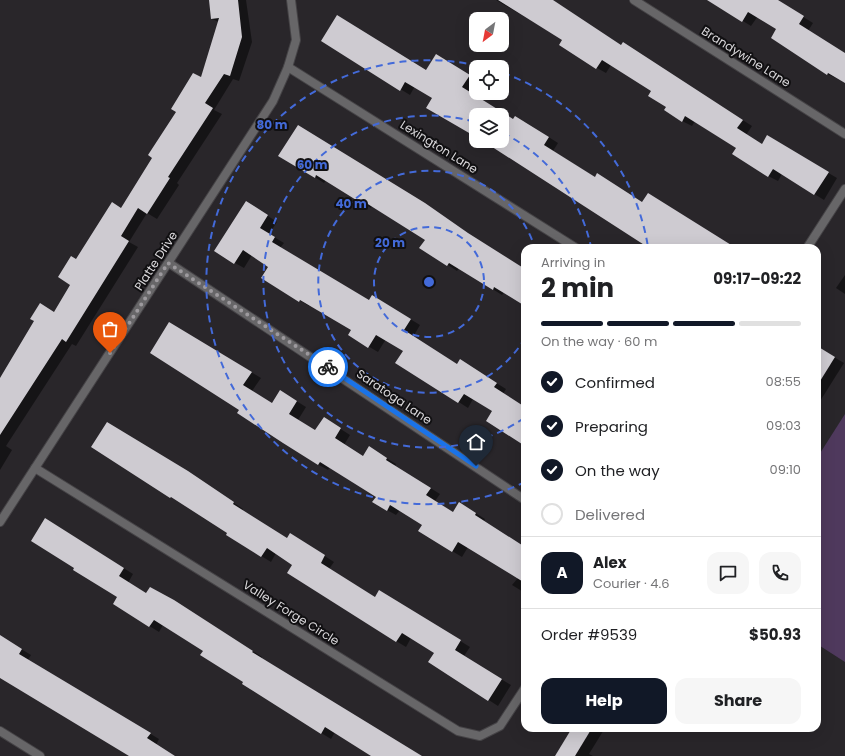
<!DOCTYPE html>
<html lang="en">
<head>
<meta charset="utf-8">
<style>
	:root { --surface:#fff; --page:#f6f6f6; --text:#202124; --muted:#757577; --line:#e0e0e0; --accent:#111827 }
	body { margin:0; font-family:Poppins,sans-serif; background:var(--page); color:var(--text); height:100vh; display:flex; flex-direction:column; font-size:15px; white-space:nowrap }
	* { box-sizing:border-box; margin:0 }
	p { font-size:13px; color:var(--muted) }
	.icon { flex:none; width:22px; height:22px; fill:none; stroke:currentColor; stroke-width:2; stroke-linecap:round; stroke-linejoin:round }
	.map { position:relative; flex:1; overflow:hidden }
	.drawer { position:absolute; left:521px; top:244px; width:300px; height:488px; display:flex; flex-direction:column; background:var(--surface); border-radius:12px; box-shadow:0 4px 16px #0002 }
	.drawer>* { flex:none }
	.needle { width:26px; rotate:212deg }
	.controls { position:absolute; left:469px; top:12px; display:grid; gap:8px }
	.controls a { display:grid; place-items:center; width:40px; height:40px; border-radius:8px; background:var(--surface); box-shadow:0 4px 16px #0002; font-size:20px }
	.pin { position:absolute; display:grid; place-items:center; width:34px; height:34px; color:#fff; margin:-41px -17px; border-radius:50% 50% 50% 0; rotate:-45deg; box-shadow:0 0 4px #0007 }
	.pin .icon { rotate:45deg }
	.courier { position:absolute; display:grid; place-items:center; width:40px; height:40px; margin:-20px; border:3px solid #1a73e8; border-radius:50%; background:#fff; color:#222; box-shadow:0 1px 5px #0007 }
	.head em { font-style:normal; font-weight:700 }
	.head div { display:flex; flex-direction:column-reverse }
	.head { display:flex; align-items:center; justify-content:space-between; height:68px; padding:0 20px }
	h1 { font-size:26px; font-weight:700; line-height:30px }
	.bar { display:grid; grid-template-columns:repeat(4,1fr); gap:6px 4px; align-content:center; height:48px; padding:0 20px }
	.bar i { height:5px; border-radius:3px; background:var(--line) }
	.bar .active { background:var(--accent) }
	.bar p { grid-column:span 4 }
	.line { display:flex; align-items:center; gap:10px; padding:0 20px; border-top:1px solid var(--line) }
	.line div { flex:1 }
	.round { display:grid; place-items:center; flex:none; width:42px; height:42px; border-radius:12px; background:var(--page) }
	ol { padding:0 20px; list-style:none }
	li { display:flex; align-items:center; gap:12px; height:44px }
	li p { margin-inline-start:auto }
	li .icon { padding:4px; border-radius:50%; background:var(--accent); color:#fff; stroke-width:4 }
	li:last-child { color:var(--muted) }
	li i { width:22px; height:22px; border:2px solid var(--line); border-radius:50% }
	.primary-button { display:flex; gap:8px; margin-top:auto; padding:8px 20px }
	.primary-button a { flex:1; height:46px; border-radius:12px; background:var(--accent); color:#fff; font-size:16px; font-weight:700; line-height:46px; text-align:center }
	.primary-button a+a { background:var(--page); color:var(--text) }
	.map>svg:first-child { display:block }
	.green { fill:#4f395d }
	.shadow { fill:#0007 }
	.building { fill:#cecbd1 }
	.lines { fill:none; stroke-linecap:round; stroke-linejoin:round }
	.minor-casing { stroke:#454346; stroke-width:10 }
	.tertiary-casing { stroke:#454346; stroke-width:10 }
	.minor { stroke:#676668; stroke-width:8 }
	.tertiary { stroke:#676668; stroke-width:8 }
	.done { stroke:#9d9a9e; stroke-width:4; stroke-dasharray:0 7.2 }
	.route { stroke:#1a73e8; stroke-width:5 }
	.ring { fill:none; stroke:#436ad9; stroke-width:2; stroke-dasharray:7 5 }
	.labels { text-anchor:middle; stroke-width:4; stroke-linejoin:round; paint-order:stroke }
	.street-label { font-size:12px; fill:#dbd9dc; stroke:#111012 }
	.centre { fill:#436ad9; stroke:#111012; stroke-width:2 }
	.ring-label { font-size:12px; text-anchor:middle; font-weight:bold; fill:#436ad9; stroke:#111012; stroke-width:4; stroke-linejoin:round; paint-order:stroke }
</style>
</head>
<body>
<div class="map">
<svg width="845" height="756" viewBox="0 0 845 756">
	<rect width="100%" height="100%" fill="#29262a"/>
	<!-- green -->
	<path class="green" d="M845,414V662L817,644V458Z"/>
	<!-- shadow -->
	<g class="shadow">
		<path d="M210,0H246L252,42L239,81L233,79L214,110L222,114L177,183L179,185L157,219L147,213L129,242L138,247L76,346L72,344L6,446L12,450L0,470V379L54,313L72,284L76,261L122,209L201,78L219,22L212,19Z"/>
		<path d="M496,0H551L622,46L632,49L752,126L746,135L762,145L767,137L837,178L824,200L782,174L778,181L768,176L737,147L695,121L692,126L682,121L652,91L611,65L606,73L597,68L564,40Z"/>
		<path d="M709,0H776L813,23L808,31L845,54V82L827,74L778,29L758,16L751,26Z"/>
		<path d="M322,41L426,71L446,61L476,79V85L471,93L514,120L525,122L558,143L553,151L596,178L643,203L732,246L734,244L740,248H654L485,141H502V115H476V136L433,97L415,86L410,95Z"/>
		<path d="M280,155L478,240L525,270V305L504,292L502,295L459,268L457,271L448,265L426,239L372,206L371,208L326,180L324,183Z"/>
		<path d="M256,208L277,222L269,234L284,243L280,248L370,301L382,302L420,325L413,337L458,365L469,366L506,389L503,394L525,407V445L493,411L473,399L468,408L397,362L404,350L386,339L378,352L349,335L353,329L310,304L309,306L263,278L270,266L252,255L244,268L235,263Z"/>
		<path d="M845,275V294L836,288Z"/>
		<path d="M170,324L261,378L252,391L272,404L290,397L306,407L298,420L316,431L333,424L350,435L344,445L363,457L378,453L396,464L395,466L440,494L435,501L454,513L469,509L485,519L484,521L525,547V593L512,585L518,578L468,547L462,557L452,551L424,524L400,510L396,515L387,510L377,496L330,467L328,470L319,465L239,413L240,410Z"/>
		<path d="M817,347L844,363L817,406Z"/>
		<path d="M817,410L821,413L817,420Z"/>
		<path d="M92,447L197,478L243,509L242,511L288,539L300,540L334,562L329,569L376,598L389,597L470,647L464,656L511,685L498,706L430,662L435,653L411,638L406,647L396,641L288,573L293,564L276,553L271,562L227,535L229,532Z"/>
		<path d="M54,524L133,574L128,583L147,594L184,607L262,657L261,659L421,756H372L335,732L331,739L285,711L204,651L163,625L159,632L114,604L118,597L76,568Z"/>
		<path d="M0,636L31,655L28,660L159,739L156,745L174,756H131L0,677Z"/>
		<path d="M573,728H605L589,754L593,756H556Z"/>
	</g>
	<!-- building -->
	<g class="building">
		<path d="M209,0H238L242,37L230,76L224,74L205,103L213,108L168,177L170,178L147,214L138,208L121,236L129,241L66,342L62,339L0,435V378L34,321L30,319L40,303L54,312L70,285L58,277L71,256L76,259L112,202L121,208L152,158L148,155L176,112L171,109L193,73L201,77L219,18L211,19Z"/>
		<path d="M498,0H553L621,45L623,42L743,120L737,128L762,144L767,135L829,172L814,195L773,169L768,177L732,154L736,148L685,116L682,122L664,110L666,107L648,96L651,91L602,60L596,69L559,45L562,40Z"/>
		<path d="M707,0H778L804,16L799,24L845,53V83L828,73L827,75L771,38L776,29L748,12L742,22Z"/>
		<path d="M337,15L426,70L436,54L470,75L462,87L513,119L515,116L549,137L544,145L595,177L597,173L642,202L648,193L736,248H649L483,141H502V115H476V137L426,108L432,98L405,82L400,91L321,41Z"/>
		<path d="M298,125L425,203L468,233L525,269V306L494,287L493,290L449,263L447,266L419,248L425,240L363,201L361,203L316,175L315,178L278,156Z"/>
		<path d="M246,201L268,215L260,228L275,237L272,242L369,300L372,295L411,319L404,330L457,364L460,359L497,383L494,387L525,407V446L486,421L492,411L464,394L458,403L395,363L403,351L376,335L368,348L348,335L351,330L300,300L299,302L261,278L268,267L243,250L234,264L214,251Z"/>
		<path d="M169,322L252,372L243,385L272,403L280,390L297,401L289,414L315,430L324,417L341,428L335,438L363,456L369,446L387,458L386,460L431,488L426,495L453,512L459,502L476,513L475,515L525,547V583L458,542L452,552L418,531L422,525L390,505L387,511L372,502L376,497L320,462L318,465L283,443L237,413L239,410L150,353Z"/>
		<path d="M817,346L835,357L817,386Z"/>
		<path d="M107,422L188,471L234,502L233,504L287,538L290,533L325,555L321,563L375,597L379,590L461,640L455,650L502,679L488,701L428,662L434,653L402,633L396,642L287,573L292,565L267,548L261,557L226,535L227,533L171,497L170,498L91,447Z"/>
		<path d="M45,518L124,568L119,576L146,593L150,587L174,600L253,651L252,652L422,756H371L325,727L321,734L242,684L243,682L200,655L203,651L154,620L149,627L113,604L117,597L73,570L74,568L31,541Z"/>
		<path d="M0,635L22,649L19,654L151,733L147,738L175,756H129L0,678Z"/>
		<path d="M572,728H592L575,756H555Z"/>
	</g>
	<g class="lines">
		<!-- minor casing -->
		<g class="minor-casing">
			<g id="minor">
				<path d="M634,0L845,134"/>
				<path d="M288,67L576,248"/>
				<path d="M807,248L845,189"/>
				<path d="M169,263L525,500"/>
				<path d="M35,468L458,731L480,736L500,726L525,688"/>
				<path d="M0,522L273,101L288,67L296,40L291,0"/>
			</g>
		</g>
		<!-- tertiary casing -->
		<g class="tertiary-casing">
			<path id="tertiary" d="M0,731L40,756"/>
		</g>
		<!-- minor -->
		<use href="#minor" class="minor"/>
		<!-- tertiary -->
		<use href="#tertiary" class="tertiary"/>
	</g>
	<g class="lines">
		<!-- done -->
		<path class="done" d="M110,353L168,263L328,367"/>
		<!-- route -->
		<path class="route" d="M328,367L476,466"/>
	</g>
	<!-- distance rings -->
	<g class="ring">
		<circle cx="429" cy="282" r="55"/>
		<path d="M525 338A111 111 0 1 1 535 248"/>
		<path d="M524 418A166 166 0 1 1 475 122M503 133A166 166 0 0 1 591 247"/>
		<path d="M525 482A222 222 0 1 1 483 67M503 73A222 222 0 0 1 648 247"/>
	</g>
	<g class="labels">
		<!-- street labels -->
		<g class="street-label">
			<text transform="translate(746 57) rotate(32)" y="4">Brandywine Lane</text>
			<text transform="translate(439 147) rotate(32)" y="4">Lexington Lane</text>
			<text transform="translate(156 261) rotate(-57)" y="4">Platte Drive</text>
			<text transform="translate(394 397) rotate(34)" y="4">Saratoga Lane</text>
			<text transform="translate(291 613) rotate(32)" y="4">Valley Forge Circle</text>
		</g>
	</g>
	<circle cx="429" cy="282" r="6" class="centre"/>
	<g class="ring-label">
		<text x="272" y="129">80 m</text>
		<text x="312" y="169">60 m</text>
		<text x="351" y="208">40 m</text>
		<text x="390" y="247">20 m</text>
	</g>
</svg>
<div class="controls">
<a><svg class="needle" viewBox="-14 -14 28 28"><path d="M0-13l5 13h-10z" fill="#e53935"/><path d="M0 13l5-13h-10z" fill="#757577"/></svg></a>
<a><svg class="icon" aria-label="locate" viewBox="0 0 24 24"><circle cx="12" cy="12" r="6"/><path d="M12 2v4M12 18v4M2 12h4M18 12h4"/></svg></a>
<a><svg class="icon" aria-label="layers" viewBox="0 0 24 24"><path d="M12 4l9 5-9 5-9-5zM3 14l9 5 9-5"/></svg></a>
</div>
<div class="pin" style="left:110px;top:353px;background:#ea580c"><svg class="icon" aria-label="bag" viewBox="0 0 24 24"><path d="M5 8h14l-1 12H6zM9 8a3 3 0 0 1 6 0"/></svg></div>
<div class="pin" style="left:476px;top:466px;background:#1f2937"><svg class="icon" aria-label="home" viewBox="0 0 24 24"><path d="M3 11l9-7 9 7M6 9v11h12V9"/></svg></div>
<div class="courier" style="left:328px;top:367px"><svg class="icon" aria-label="bike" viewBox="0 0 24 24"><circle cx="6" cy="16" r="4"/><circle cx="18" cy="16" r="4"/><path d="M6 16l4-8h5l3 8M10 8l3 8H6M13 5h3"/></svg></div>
<section class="drawer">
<div class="head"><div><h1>2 min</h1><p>Arriving in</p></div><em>09:17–09:22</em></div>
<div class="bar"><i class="active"></i><i class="active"></i><i class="active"></i><i></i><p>On the way · 60 m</p></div>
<ol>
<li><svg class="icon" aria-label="check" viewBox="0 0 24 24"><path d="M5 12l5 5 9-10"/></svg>Confirmed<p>08:55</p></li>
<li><svg class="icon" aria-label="check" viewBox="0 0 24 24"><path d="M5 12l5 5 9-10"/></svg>Preparing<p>09:03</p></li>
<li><svg class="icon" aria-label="check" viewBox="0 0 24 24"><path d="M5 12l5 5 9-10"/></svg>On the way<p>09:10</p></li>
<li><i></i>Delivered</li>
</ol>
<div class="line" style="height:72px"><b class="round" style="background:var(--accent);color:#fff">A</b><div><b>Alex</b><p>Courier · 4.6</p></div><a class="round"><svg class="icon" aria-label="chat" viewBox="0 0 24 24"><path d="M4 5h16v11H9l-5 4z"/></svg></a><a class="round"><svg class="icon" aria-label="phone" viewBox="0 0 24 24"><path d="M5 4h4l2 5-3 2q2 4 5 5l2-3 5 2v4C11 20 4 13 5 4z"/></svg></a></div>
<div class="line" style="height:52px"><div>Order #9539</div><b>$50.93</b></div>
<div class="primary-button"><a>Help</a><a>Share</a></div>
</section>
</div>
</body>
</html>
